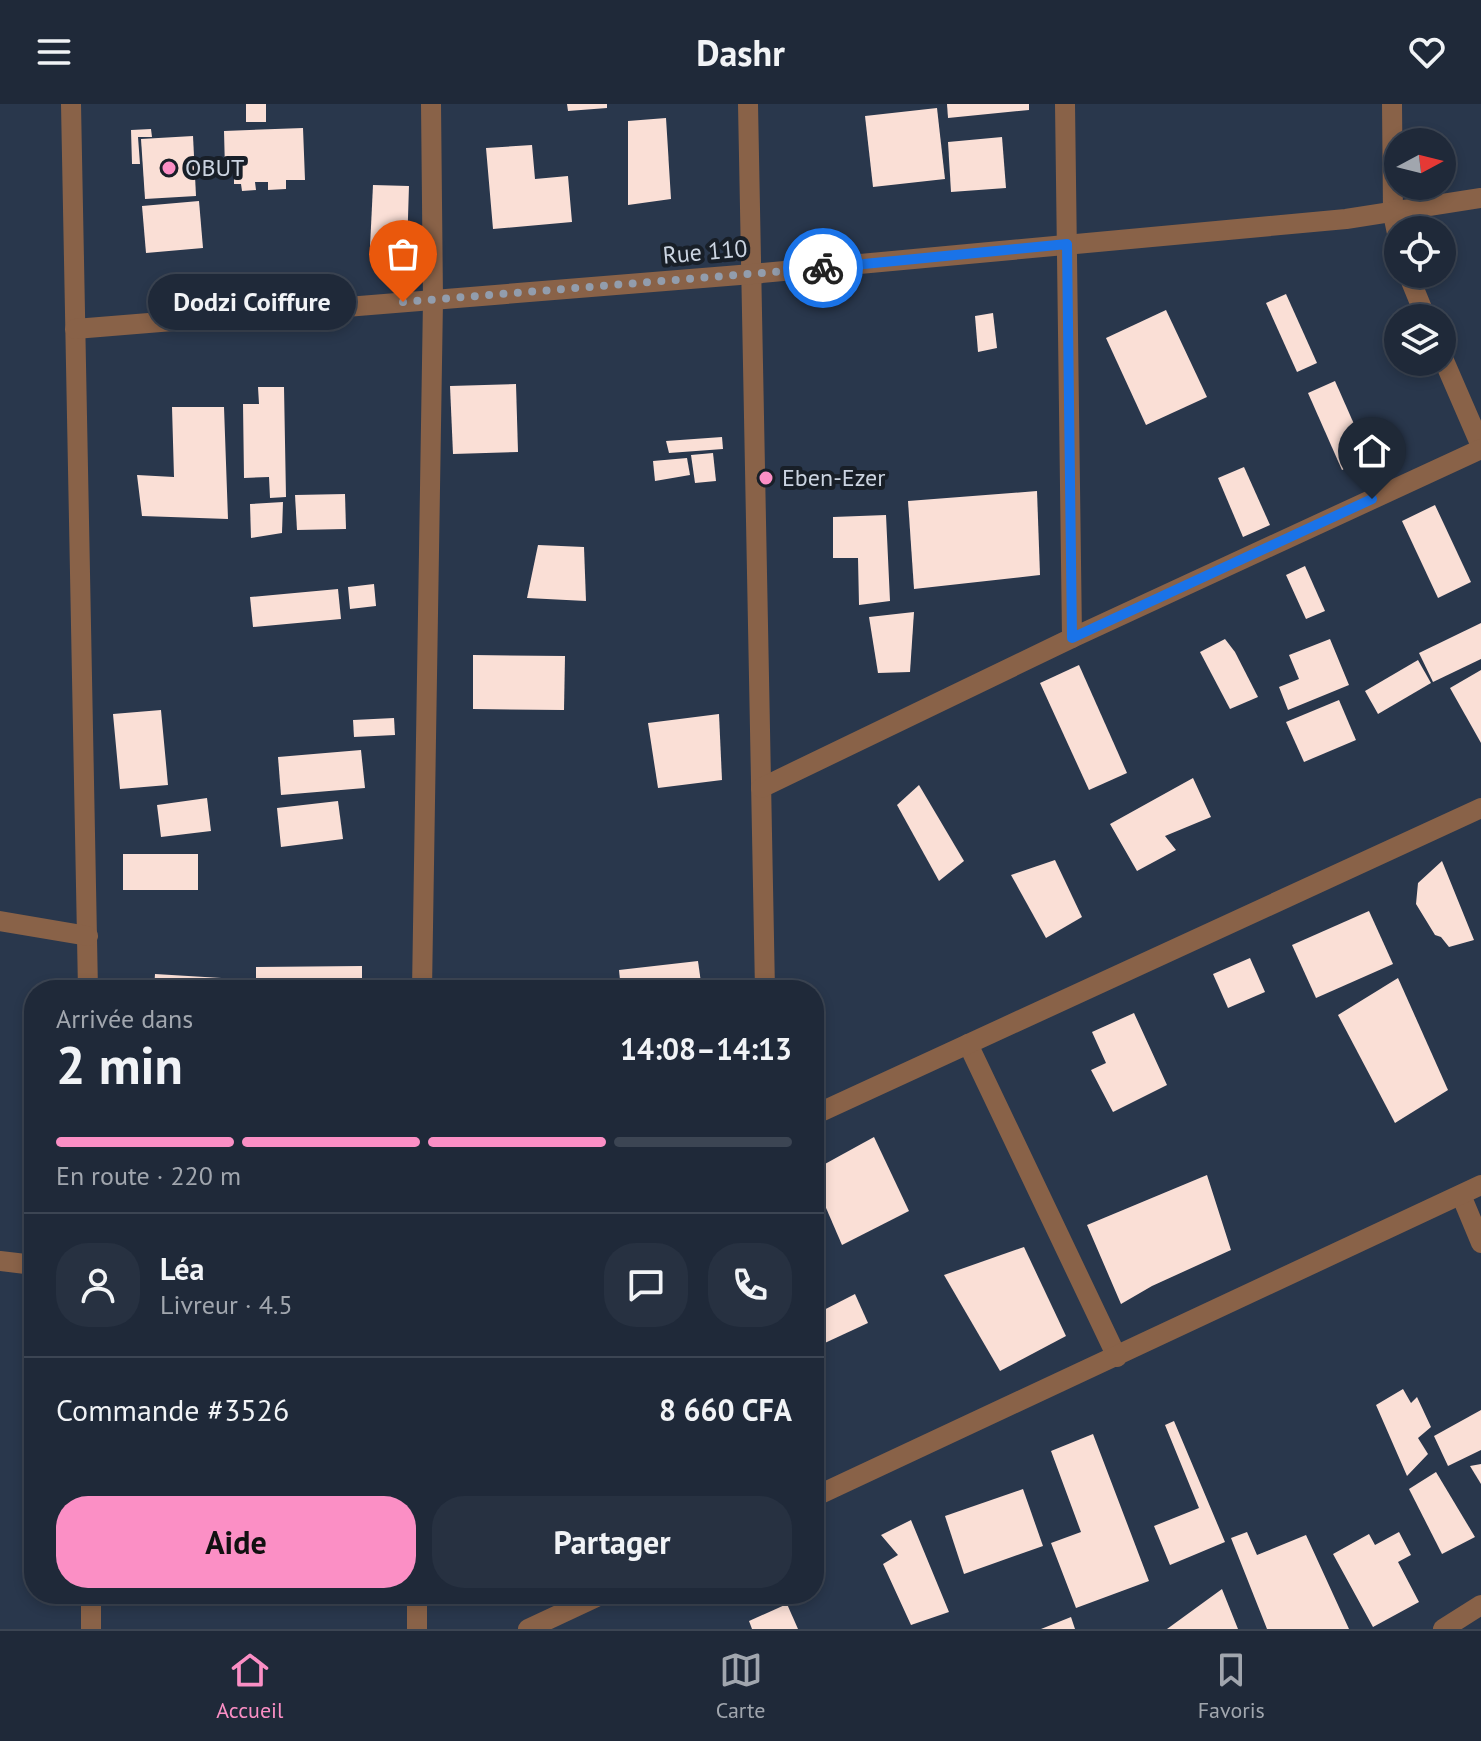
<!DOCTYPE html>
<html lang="fr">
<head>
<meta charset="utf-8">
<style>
	:root { --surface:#1f2939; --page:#273141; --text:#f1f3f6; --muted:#a1a6ae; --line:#3c4553; --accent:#fb8fc5 }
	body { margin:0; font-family:"PT Sans",sans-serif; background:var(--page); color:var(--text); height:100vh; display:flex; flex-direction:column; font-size:30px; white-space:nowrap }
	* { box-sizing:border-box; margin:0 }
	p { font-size:26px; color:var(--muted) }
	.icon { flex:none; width:44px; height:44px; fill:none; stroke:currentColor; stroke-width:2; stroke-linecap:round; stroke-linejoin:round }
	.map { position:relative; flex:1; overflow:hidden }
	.side { position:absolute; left:24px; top:876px; width:800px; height:624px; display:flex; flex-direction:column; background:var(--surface); border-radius:32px; box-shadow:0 4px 12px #0003,0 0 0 2px var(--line) }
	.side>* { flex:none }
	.needle { width:52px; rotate:83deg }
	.tools { position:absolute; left:1384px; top:24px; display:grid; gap:16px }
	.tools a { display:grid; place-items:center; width:72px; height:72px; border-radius:50%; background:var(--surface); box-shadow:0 4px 12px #0003,0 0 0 2px var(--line); font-size:40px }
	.pin { position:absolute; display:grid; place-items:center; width:68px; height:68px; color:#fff; margin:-82px -34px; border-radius:50% 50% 50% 0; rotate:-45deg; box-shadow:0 0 8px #0007 }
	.pin .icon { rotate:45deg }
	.courier { position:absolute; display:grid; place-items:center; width:80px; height:80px; margin:-40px; border:6px solid #1a73e8; border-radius:50%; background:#fff; color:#222; box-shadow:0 2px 10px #0007 }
	.bubble { position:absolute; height:56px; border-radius:28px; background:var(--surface); box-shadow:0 4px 12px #0003,0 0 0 2px var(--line); font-size:26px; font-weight:700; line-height:56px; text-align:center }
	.summary em { font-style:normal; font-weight:700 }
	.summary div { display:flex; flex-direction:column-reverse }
	.summary { display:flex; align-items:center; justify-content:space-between; height:136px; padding:0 32px }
	h1 { font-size:52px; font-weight:700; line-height:60px }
	.bar { display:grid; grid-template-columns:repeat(4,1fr); gap:12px 8px; align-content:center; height:96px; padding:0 32px }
	.bar i { height:10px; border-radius:6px; background:var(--line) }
	.bar .active { background:var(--accent) }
	.bar p { grid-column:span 4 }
	.line { display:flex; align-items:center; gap:20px; padding:0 32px; border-top:2px solid var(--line) }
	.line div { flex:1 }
	.round { display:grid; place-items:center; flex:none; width:84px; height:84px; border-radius:32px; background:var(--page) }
	.button { display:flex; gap:16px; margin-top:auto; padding:16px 32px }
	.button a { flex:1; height:92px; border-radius:32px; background:var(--accent); color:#111; font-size:32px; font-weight:700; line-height:92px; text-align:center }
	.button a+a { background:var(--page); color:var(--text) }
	header { display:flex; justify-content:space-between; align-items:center; height:104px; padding:0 32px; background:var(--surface); font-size:36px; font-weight:700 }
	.dock { display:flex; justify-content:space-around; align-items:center; height:112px; border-top:2px solid var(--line); background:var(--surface); font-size:22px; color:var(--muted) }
	.dock a { display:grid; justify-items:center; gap:4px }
	.dock .active { color:var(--accent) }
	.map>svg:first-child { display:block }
	.building { fill:#fadfd6 }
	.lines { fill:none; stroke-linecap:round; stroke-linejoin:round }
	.minor { stroke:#896248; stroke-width:20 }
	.done { stroke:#929dad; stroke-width:8; stroke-dasharray:0 14.4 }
	.route { stroke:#1a73e8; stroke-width:10 }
	.poi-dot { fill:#fb8fc5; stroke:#181f28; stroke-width:3 }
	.labels { text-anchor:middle; stroke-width:8; stroke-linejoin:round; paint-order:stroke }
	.poi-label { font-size:24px; fill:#cbd4e1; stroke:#181f28; text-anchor:start }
	.street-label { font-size:24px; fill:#cbd4e1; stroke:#181f28 }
</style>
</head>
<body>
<header><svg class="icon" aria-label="menu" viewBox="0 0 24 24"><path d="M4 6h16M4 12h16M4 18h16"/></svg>Dashr<svg class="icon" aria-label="heart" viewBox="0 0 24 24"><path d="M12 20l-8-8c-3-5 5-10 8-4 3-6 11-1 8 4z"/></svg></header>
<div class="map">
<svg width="1481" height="1525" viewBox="0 0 1481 1525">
	<rect width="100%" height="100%" fill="#29374c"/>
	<!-- building -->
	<g class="building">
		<rect x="246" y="0" width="20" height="18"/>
		<path d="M567,0H607V4L568,7Z"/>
		<path d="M947,0H1029V6L948,14Z"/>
		<path d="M937,4L945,75L873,83L865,12Z"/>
		<path d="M666,14L671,95L628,101V17Z"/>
		<path d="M303,24L305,76H286V85L268,86V78H255L256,86L242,87L241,80H234V66H225L224,27Z"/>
		<path d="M151,25L152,33H138L140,60H132L131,26Z"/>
		<path d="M193,32L196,92L145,95L141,35Z"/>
		<path d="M1002,33L1006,84L951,88L948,38Z"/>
		<path d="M532,41L535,75L568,72L572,118L493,125L486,44Z"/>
		<path d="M373,81L409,82L407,145L370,143Z"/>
		<path d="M199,97L203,144L146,149L142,102Z"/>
		<path d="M1286,190L1317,259L1297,268L1266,199Z"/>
		<path d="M1166,206L1207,293L1146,321L1106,234Z"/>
		<path d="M993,209L997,244L978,248L975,212Z"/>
		<path d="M1335,277L1369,354L1342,366L1308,289Z"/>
		<path d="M516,280L518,348L453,350L450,282Z"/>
		<path d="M258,283H284L286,393L270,394L269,373L244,374L243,300H259Z"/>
		<path d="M172,303H224L228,415L142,412L137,371L174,373Z"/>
		<path d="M722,333L723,345L669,349L666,337Z"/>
		<path d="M713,349L716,377L695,379L691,351Z"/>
		<path d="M687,354L690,371L655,377L653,357Z"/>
		<path d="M1244,363L1270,421L1243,433L1218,374Z"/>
		<path d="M1037,387L1040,471L914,485L908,397Z"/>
		<path d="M345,390L346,425L297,426L295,391Z"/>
		<path d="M283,398L282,429L251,434L250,400Z"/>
		<path d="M1435,401L1471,478L1438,494L1402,417Z"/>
		<path d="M886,411L890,497L859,501L858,454H833V413Z"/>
		<path d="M538,441L584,443L586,497L527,494Z"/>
		<path d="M1305,462L1325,507L1306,515L1286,471Z"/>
		<path d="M374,480L376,502L350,505L348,483Z"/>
		<path d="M338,485L341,515L253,523L250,493Z"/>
		<path d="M914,508L910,568L878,569L869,513Z"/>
		<path d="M1481,519V555L1433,578L1419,549Z"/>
		<path d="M1225,535L1235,548L1258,593L1230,605L1200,548Z"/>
		<path d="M1330,535L1349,581L1288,606L1279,583L1299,575L1289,551Z"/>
		<path d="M473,551L565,552L564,606L473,605Z"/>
		<path d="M1418,556L1431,579L1378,610L1365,587Z"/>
		<path d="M1079,561L1127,669L1089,686L1040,579Z"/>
		<path d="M1481,566V639L1450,584Z"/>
		<path d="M1339,596L1356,636L1304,658L1286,618Z"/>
		<path d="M161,606L168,681L120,685L113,610Z"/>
		<path d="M719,610L722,676L658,684L648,619Z"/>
		<path d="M394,614L395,631L354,633L353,616Z"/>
		<path d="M361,646L365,684L281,691L278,653Z"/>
		<path d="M1193,674L1211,713L1165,732L1176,746L1137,767L1110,720Z"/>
		<path d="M919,681L964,757L939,777L897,701Z"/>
		<path d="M207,694L211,727L161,733L157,701Z"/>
		<path d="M338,697L343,735L281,743L277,704Z"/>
		<rect x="123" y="750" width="75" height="36"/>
		<path d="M1055,756L1082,813L1046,834L1011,771Z"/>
		<path d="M1442,757L1474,836L1449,843L1441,833L1435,831L1416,800L1418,779Z"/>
		<path d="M1369,807L1393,860L1316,894L1292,841Z"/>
		<path d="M1250,854L1265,888L1228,904L1213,870Z"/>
		<path d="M698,857L702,886H621L619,866Z"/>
		<path d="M362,862V886H256V863Z"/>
		<path d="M155,870L238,875L237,886H154Z"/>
		<path d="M1398,874L1448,986L1395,1019L1338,911Z"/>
		<path d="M1134,909L1167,981L1113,1008L1091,966L1106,959L1092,928Z"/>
		<path d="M874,1033L909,1107L842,1141L814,1076V1066Z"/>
		<path d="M1207,1071L1231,1146L1152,1182L1121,1200L1087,1121Z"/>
		<path d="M1024,1143L1066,1232L1000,1267L944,1171Z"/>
		<path d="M855,1190L868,1219L814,1244V1211Z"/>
		<path d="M1403,1285L1411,1299L1417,1293L1431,1323L1418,1334L1428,1350L1407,1372L1376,1301Z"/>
		<path d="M1481,1306V1346L1448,1362L1434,1332Z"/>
		<path d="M1174,1317L1225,1438L1170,1461L1154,1422L1199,1404L1165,1321Z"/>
		<path d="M1093,1330L1149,1477L1076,1504L1051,1439L1081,1428L1051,1347Z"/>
		<path d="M1481,1360V1380L1470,1362Z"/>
		<path d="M1436,1368L1475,1433L1442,1450L1409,1385Z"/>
		<path d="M1023,1385L1043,1442L964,1470L945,1412Z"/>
		<path d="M911,1416L949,1508L911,1521L883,1460L898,1451L881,1431Z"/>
		<path d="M1247,1428L1257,1451L1306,1431L1349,1525H1267L1231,1434Z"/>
		<path d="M1399,1428L1411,1451L1398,1458L1419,1498L1373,1523L1333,1450L1369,1430L1375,1441Z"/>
		<path d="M1222,1485L1238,1525H1167Z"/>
		<path d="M787,1500L798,1525H752L749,1517Z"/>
		<path d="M1071,1513L1075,1525H1041Z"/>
	</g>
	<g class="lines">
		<!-- minor -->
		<g class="minor">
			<path d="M71,0L88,886"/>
			<path d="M748,0L765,886"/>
			<path d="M1392,0L1393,110L1398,134"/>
			<path d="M1408,170L1426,214"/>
			<path d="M75,225L752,170L1346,115L1481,94"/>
			<path d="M1442,252L1481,342"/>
			<path d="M1072,534L1481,345"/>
			<path d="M761,684L1072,534L1065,0"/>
			<path d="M0,817L88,832"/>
			<path d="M422,886L433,196L431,0"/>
			<path d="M968,940L1117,1253"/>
			<path d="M814,1011L1481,704"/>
			<path d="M1461,1091L1481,1139"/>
			<path d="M0,1157L34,1161"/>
			<path d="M814,1393L1481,1081"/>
			<path d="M91,1490V1525"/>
			<path d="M417,1525V1490"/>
			<path d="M528,1525L603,1490"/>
			<path d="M1443,1525L1481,1501"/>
		</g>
	</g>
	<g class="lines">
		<!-- done -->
		<path class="done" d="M403,198L823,164"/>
		<!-- route -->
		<path class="route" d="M823,164L1067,140L1072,534L1372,395"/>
	</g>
	<!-- markers -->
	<g class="poi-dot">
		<circle cx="169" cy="64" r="8"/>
		<circle cx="766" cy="374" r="8"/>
	</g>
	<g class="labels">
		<!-- poi labels -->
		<g class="poi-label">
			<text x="185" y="72">OBUT</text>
			<text x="782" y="382">Eben-Ezer</text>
		</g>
		<!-- street labels -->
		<g class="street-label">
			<text transform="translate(705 148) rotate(-5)" y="8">Rue 110</text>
		</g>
	</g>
</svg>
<div class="tools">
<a><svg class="needle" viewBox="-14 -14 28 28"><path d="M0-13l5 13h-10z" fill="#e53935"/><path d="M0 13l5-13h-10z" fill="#a1a6ae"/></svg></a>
<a><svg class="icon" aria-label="locate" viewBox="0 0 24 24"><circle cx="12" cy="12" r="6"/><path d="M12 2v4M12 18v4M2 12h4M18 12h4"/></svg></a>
<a><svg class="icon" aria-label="layers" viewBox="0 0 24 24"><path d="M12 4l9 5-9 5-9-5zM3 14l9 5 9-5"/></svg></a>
</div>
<div class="pin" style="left:403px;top:198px;background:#ea580c"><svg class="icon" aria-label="bag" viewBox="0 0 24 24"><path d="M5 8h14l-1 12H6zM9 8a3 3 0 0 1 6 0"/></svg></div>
<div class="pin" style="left:1372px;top:395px;background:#1f2937"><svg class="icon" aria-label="home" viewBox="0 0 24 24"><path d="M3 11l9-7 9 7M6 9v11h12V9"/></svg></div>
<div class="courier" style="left:823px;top:164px"><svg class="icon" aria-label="bike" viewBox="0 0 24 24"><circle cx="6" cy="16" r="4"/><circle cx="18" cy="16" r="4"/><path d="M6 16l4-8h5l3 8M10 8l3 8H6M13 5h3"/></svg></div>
<div class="bubble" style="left:148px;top:170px;width:208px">Dodzi Coiffure</div>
<section class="side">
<div class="summary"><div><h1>2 min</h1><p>Arrivée dans</p></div><em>14:08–14:13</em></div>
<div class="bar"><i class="active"></i><i class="active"></i><i class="active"></i><i></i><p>En route · 220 m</p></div>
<div class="line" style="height:144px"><a class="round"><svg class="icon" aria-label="person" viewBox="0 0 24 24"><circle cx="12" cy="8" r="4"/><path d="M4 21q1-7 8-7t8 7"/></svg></a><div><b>Léa</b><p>Livreur · 4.5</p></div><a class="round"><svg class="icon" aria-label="chat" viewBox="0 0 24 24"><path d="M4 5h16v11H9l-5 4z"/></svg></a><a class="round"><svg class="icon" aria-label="phone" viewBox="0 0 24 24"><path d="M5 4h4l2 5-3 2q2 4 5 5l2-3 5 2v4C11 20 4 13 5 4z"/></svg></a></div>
<div class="line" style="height:104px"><div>Commande #3526</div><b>8 660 CFA</b></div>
<div class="button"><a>Aide</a><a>Partager</a></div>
</section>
</div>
<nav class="dock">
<a class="active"><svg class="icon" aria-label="home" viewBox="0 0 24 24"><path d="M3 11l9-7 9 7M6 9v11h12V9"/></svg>Accueil</a>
<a><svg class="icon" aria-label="map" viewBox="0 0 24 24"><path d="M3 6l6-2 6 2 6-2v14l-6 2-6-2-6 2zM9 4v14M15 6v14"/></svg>Carte</a>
<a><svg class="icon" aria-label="saved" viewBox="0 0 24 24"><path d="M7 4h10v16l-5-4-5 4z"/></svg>Favoris</a>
</nav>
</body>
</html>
